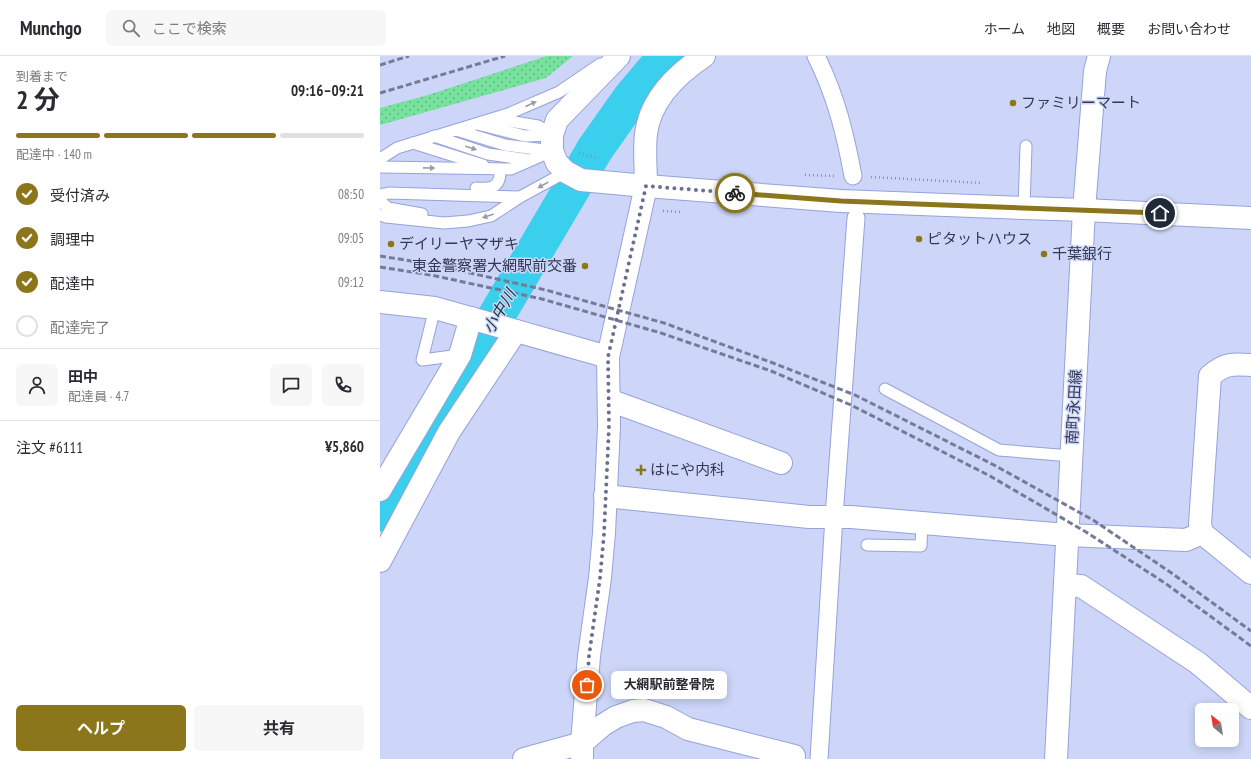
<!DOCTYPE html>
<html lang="ja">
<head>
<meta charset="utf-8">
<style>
	:root { --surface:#fff; --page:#f7f7f7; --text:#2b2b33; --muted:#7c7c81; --line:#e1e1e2; --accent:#8c761b }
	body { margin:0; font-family:"PT Sans Narrow","Noto Sans JP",sans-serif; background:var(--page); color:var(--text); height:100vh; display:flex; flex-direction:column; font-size:15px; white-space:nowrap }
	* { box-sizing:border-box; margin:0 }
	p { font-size:13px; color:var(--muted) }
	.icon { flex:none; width:22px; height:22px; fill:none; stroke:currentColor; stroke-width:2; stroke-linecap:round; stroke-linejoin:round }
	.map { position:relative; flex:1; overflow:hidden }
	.details { display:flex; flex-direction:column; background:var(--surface); width:380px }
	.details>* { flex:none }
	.needle { width:26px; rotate:330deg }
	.controls { position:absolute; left:815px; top:647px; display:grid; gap:8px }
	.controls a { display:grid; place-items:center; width:44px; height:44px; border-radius:6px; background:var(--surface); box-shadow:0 2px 10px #0003; font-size:20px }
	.pin { position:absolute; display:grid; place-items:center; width:34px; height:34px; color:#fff; margin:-17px; border:2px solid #fff; border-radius:50%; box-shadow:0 1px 4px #0007 }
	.courier { position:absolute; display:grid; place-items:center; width:40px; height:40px; margin:-20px; border:3px solid #8c761b; border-radius:50%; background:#fff; color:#222; box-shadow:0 1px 5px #0007 }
	.bubble { position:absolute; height:28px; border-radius:6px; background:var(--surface); box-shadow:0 2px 10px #0003; font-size:13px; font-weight:700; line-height:28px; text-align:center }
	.headline em { font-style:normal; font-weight:700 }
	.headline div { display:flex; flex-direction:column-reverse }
	.headline { display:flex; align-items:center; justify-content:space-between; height:68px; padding:0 16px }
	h1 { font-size:26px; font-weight:700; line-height:30px }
	.bar { display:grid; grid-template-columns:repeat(4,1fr); gap:6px 4px; align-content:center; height:48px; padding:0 16px }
	.bar i { height:5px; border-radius:3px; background:var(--line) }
	.bar .current { background:var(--accent) }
	.bar p { grid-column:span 4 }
	.line { display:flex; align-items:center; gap:10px; padding:0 16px; border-top:1px solid var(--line) }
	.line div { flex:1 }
	.round { display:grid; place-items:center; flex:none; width:42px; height:42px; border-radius:6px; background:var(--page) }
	ol { padding:0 16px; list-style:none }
	li { display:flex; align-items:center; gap:12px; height:44px }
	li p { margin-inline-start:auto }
	li .icon { padding:4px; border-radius:50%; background:var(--accent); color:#fff; stroke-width:4 }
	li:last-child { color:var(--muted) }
	li i { width:22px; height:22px; border:2px solid var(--line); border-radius:50% }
	.primary-button { display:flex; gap:8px; margin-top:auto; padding:8px 16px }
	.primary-button a { flex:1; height:46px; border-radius:6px; background:var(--accent); color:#fff; font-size:16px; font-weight:700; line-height:46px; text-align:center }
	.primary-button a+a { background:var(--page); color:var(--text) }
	header { display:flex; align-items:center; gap:24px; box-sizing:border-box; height:56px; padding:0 20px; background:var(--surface); border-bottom:1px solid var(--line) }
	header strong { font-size:19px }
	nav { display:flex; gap:22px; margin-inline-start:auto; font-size:14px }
	.search { width:280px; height:36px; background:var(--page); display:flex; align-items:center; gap:10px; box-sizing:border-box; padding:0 14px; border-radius:6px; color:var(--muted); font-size:15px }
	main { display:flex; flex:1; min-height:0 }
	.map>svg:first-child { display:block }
	.grass { fill:url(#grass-dots) }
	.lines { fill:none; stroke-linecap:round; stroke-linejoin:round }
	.river { stroke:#3acfed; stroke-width:37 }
	.service-casing { stroke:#96a2da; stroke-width:13 }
	.pedestrian-casing { stroke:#96a2da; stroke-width:19 }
	.minor-casing { stroke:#96a2da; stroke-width:24 }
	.tertiary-casing { stroke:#96a2da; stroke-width:24 }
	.primary-casing { stroke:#96a2da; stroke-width:24 }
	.path { stroke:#888fad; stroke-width:2.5; stroke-dasharray:1 3; stroke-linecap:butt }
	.service { stroke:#fff; stroke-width:11 }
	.pedestrian { stroke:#fff; stroke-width:17 }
	.minor { stroke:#fff; stroke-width:22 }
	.tertiary { stroke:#fff; stroke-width:22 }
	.primary { stroke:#fff; stroke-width:22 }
	.rail { stroke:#747b97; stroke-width:3; stroke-dasharray:6 3; stroke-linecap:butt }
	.oneway { fill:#9a9ca8 }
	.done { stroke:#6a708c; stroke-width:4; stroke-dasharray:0 7.2 }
	.route { stroke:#8c761b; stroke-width:5 }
	.poi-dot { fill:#8c761b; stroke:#cdd6f9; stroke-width:1.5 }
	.labels { text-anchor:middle; stroke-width:3; stroke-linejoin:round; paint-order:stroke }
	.poi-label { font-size:15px; fill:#343951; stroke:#cdd6f9; text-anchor:start }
	.street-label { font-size:15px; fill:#343951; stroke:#cdd6f9 }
	.water-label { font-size:16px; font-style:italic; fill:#19373e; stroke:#cdd6f9 }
</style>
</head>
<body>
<header>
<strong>Munchgo</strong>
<div class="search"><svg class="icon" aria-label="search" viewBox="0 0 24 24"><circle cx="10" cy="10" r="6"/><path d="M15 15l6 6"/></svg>ここで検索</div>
<nav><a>ホーム</a><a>地図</a><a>概要</a><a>お問い合わせ</a></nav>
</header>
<main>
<section class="details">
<div class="headline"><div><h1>2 分</h1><p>到着まで</p></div><em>09:16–09:21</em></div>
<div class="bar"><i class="current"></i><i class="current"></i><i class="current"></i><i></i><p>配達中 · 140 m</p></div>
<ol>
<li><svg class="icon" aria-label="check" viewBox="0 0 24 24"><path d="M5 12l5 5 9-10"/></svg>受付済み<p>08:50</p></li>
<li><svg class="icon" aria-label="check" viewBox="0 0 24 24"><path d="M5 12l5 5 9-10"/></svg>調理中<p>09:05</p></li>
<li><svg class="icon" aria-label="check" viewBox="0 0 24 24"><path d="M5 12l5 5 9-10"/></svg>配達中<p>09:12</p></li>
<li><i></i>配達完了</li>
</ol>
<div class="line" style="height:72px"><a class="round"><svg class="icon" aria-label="person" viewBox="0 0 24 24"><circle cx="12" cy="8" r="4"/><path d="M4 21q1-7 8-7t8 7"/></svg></a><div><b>田中</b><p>配達員 · 4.7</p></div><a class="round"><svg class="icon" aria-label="chat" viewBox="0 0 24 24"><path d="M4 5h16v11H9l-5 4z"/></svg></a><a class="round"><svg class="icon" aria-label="phone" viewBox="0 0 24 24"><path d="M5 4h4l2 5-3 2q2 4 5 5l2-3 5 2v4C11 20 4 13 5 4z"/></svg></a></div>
<div class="line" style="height:52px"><div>注文 #6111</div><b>¥5,860</b></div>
<div class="primary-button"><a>ヘルプ</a><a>共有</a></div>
</section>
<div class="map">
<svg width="871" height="703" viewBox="0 0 871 703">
	<defs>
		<pattern id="grass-dots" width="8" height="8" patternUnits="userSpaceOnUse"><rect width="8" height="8" fill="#76e29e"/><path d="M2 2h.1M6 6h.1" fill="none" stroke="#62b883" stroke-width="1.8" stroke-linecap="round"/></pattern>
	</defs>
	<rect width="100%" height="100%" fill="#cdd6f9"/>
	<!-- grass -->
	<path class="grass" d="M167,0H193L166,22L0,69V52L48,39Z"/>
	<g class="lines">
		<!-- river -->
		<path class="river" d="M0,457L215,93L251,42L283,4L289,0"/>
		<!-- service casing -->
		<g class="service-casing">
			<g id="service">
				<path d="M118,63L158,70L172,79"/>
				<path d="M97,68L145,80L172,79"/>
				<path d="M76,74L125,89L172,95"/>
				<path d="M54,80L108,98L150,104"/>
				<path d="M33,87L103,109"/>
				<path d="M0,103L17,92L128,58L179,36L220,8"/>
				<path d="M0,111L131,113L172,95"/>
				<path d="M96,132C109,133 120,133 120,116"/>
				<path d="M0,139L9,137L140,141"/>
				<path d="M0,145L8,152L42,158"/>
				<path d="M644,152L646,90"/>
				<path d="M0,159L6,161L64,167L88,165L111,160L140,141L186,116"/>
				<path d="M55,252L42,304L80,299"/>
				<path d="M505,333L619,394L691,400"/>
				<path d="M487,489L541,490L542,467"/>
			</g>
		</g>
		<!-- pedestrian casing -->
		<g class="pedestrian-casing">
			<g id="pedestrian">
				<path d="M436,0C456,40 465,77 473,120"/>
				<path d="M439,703L454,461L476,162"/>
			</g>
		</g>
		<!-- minor casing -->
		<g class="minor-casing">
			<g id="minor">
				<path d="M266,130C266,113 264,95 266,78C270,44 297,18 324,0"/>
				<path d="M0,246L55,252L228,301"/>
				<path d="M871,309C852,308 845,307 830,320L820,468L822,477L871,517"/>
				<path d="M229,344L401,407"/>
				<path d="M0,434L80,299L91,262"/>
				<path d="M225,440L429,461H471L687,479L806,484L822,477"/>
				<path d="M0,505L69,376L136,275"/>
				<path d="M685,529L701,530L818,607L871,652"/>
				<path d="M144,703L202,687L223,669L236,661L253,655L264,654L286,661L308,673L414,700"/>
			</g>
		</g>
		<!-- tertiary casing -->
		<g class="tertiary-casing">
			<g id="tertiary">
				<path d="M266,130L461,145L644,152L704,154L871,162"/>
				<path d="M676,703L704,154L715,15L719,0"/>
			</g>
		</g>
		<!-- primary casing -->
		<g class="primary-casing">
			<path id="primary" d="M202,703V687L209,600L220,522L224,477L229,370L228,301L266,130L201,124L186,116L177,107L172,95V79L177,64L239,0"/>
		</g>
		<!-- path -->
		<g class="path">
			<path d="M199,97L218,102"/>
			<path d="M425,119L454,120"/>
			<path d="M491,121L602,127"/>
			<path d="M283,155L302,156"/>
		</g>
		<!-- service -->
		<use href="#service" class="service"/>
		<!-- pedestrian -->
		<use href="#pedestrian" class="pedestrian"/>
		<!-- minor -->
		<use href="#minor" class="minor"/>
		<!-- tertiary -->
		<use href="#tertiary" class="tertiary"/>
		<!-- primary -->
		<use href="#primary" class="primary"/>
		<!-- rail -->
		<g class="rail">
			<path d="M0,9L29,0"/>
			<path d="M0,37L125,0"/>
			<path d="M0,200L50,208L166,234L284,267L393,307L475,339L614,409L713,464L793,518L871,575"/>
			<path d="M0,211L51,219L162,243L281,277L391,315L471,349L610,420L706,476L785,527L871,590"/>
		</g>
	</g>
	<!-- one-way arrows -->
	<defs><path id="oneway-solid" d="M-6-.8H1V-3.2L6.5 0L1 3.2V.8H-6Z"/></defs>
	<g class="oneway">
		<use href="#oneway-solid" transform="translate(151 48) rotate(-24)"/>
		<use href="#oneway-solid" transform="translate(91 92) rotate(18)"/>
		<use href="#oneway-solid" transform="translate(49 112) rotate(1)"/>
		<use href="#oneway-solid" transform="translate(163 129) rotate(151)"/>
		<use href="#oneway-solid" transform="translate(108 160) rotate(161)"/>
	</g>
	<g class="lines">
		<!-- done -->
		<path class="done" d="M207,629L209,600L220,522L224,478L229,370L228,301L266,130L355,137"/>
		<!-- route -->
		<path class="route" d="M355,137L461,145L537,148L780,157"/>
	</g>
	<!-- markers -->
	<g class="poi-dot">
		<circle cx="633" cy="47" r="4"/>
		<circle cx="539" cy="183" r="4"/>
		<circle cx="11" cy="188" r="4"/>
		<circle cx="664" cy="198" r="4"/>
		<circle cx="205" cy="210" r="4"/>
		<path d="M259 408h4v4h4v4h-4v4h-4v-4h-4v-4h4z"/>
	</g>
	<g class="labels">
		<!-- poi labels -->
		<g class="poi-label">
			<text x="641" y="52">ファミリーマート</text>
			<text x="547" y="188">ピタットハウス</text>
			<text x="19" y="193">デイリーヤマザキ</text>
			<text x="672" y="203">千葉銀行</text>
			<text x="197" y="215" text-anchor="end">東金警察署大網駅前交番</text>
			<text x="270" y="419">はにや内科</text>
		</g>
		<!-- street labels -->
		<g class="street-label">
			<text transform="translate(694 351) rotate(-87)" y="5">南町永田線</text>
		</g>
		<!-- water labels -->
		<g class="water-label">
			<text transform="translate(119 255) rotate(-59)" y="6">小中川</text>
		</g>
	</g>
</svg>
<div class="controls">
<a><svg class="needle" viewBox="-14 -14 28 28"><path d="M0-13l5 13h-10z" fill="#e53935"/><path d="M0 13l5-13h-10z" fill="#7c7c81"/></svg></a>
</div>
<div class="pin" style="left:207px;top:629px;background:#ea580c"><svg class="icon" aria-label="bag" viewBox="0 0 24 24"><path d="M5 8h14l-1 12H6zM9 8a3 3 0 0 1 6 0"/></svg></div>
<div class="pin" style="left:780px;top:157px;background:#1f2937"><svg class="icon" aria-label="home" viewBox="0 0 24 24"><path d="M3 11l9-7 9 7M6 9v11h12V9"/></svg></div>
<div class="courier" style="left:355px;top:137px"><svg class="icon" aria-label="bike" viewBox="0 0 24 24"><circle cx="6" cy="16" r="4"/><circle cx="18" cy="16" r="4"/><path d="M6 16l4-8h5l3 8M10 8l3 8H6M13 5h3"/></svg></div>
<div class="bubble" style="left:231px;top:615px;width:116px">大網駅前整骨院</div>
</div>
</main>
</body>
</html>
